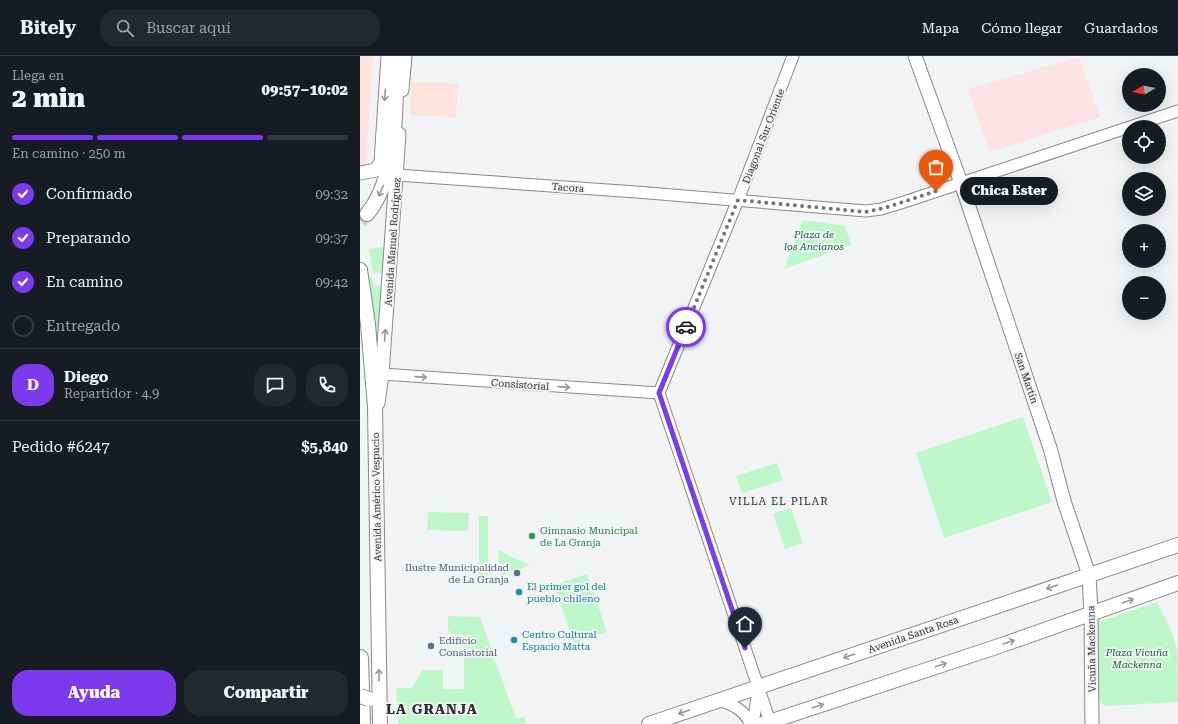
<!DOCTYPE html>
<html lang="es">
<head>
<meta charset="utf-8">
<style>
	:root { --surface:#171b24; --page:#242831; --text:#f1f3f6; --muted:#9ea1a6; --line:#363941; --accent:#7c3aed }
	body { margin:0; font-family:"Roboto Serif",serif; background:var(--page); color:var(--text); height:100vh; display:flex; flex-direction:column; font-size:15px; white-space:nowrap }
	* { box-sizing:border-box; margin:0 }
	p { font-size:13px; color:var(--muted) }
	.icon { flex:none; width:22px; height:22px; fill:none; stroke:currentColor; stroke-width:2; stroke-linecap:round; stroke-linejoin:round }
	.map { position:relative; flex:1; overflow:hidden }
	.details { display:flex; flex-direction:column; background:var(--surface); width:360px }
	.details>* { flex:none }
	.needle { width:26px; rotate:260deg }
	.controls { position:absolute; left:762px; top:12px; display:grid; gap:8px }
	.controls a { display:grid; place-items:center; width:44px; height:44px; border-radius:50%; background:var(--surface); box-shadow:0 4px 16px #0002; font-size:20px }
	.pin { position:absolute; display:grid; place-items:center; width:34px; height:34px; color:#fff; margin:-41px -17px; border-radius:50% 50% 50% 0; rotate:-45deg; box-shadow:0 0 4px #0007 }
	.pin .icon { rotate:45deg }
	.courier { position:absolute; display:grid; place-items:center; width:40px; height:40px; margin:-20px; border:3px solid #7c3aed; border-radius:50%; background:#fff; color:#222; box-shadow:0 1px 5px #0007 }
	.bubble { position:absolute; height:28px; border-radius:14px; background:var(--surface); box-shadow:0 4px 16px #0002; font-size:13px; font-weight:800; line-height:28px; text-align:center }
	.headline em { font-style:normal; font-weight:800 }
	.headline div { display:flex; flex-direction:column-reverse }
	.headline { display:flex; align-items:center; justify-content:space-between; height:68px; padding:0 12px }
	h1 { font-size:26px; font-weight:800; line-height:30px }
	.bar { display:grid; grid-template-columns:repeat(4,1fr); gap:6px 4px; align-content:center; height:48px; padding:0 12px }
	.bar i { height:5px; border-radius:3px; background:var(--line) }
	.bar .selected { background:var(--accent) }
	.bar p { grid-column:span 4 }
	.line { display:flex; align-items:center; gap:10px; padding:0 12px; border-top:1px solid var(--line) }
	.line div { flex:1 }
	.round { display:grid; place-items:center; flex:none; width:42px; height:42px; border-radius:16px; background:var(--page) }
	ol { padding:0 12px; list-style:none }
	li { display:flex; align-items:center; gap:12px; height:44px }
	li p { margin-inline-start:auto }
	li .icon { padding:4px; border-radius:50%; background:var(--accent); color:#fff; stroke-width:4 }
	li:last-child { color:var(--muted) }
	li i { width:22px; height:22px; border:2px solid var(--line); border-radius:50% }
	.button { display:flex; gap:8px; margin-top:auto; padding:8px 12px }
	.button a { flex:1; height:46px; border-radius:16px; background:var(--accent); color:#fff; font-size:16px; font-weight:800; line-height:46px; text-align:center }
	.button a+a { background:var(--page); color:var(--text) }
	header { display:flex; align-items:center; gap:24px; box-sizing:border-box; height:56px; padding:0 20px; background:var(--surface); border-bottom:1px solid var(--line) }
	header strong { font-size:19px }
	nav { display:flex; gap:22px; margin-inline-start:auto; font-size:14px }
	.search { width:280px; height:36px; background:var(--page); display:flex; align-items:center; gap:10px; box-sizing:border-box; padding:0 14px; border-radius:16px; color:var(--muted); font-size:15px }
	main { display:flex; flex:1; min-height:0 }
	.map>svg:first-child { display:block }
	.industrial { fill:#fce1e6 }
	.education { fill:#fce3db }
	.green { fill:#bdf6c9 }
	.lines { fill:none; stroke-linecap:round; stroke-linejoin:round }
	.primary-tunnel { stroke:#cbccce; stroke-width:14; stroke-dasharray:14 7; stroke-linecap:butt }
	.tertiary-casing { stroke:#87888a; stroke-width:13 }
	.secondary-casing { stroke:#87888a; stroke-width:15 }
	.primary-casing { stroke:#87888a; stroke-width:16 }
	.motorway-casing { stroke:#87888a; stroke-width:18 }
	.tertiary { stroke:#fff; stroke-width:11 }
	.secondary { stroke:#fff; stroke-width:13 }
	.primary { stroke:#fff; stroke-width:14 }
	.motorway { stroke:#fff; stroke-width:16 }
	.primary-bridge-casing { stroke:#87888a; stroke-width:16; stroke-linecap:butt }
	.primary-bridge { stroke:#fff; stroke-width:14 }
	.oneway { stroke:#979798 }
	.done { stroke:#737475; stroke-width:4; stroke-dasharray:0 7.2 }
	.route { stroke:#7c3aed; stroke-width:5 }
	.leisure-dot { fill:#2e9e5b; stroke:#f2f3f5; stroke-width:1.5 }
	.service-dot { fill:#5c6f8a; stroke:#f2f3f5; stroke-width:1.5 }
	.culture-dot { fill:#0f9aa8; stroke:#f2f3f5; stroke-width:1.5 }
	.labels { text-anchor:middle; stroke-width:4; stroke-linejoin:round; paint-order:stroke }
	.street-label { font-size:10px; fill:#2f2f30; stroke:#f2f3f5 }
	.park-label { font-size:10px; font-style:italic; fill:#0d6530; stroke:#f2f3f5 }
	.leisure-label { font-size:10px; fill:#27864d; stroke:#f2f3f5; text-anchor:start }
	.service-label { font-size:10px; fill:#4e5e75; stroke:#f2f3f5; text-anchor:end }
	.culture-label { font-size:10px; fill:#0d838f; stroke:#f2f3f5; text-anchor:start }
	.neighbourhood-label { font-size:11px; letter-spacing:1px; fill:#2f2f30; stroke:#f2f3f5 }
	.district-label { font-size:14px; font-weight:bold; letter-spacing:1px; fill:#2f2f30; stroke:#f2f3f5 }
</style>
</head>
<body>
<header>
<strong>Bitely</strong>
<div class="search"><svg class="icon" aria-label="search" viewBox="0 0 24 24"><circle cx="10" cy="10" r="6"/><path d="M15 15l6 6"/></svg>Buscar aquí</div>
<nav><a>Mapa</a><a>Cómo llegar</a><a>Guardados</a></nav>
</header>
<main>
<section class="details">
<div class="headline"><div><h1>2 min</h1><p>Llega en</p></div><em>09:57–10:02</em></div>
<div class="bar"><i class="selected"></i><i class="selected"></i><i class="selected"></i><i></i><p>En camino · 250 m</p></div>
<ol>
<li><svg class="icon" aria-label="check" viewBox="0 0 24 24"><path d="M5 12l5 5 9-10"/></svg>Confirmado<p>09:32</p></li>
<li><svg class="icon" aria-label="check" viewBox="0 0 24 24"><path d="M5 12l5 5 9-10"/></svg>Preparando<p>09:37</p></li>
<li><svg class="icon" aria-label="check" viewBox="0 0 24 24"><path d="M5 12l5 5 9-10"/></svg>En camino<p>09:42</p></li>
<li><i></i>Entregado</li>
</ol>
<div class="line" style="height:72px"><b class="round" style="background:var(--accent);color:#fff">D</b><div><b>Diego</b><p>Repartidor · 4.9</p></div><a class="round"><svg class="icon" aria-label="chat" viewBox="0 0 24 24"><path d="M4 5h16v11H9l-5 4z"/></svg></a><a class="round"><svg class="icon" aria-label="phone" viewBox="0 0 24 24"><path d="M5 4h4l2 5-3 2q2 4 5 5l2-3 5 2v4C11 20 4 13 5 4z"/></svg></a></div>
<div class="line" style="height:52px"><div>Pedido #6247</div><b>$5,840</b></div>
<div class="button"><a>Ayuda</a><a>Compartir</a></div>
</section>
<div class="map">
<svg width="818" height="668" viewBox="0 0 818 668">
	<rect width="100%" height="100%" fill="#f2f3f5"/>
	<!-- industrial -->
	<path class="industrial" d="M719,1L740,61L630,96L608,33Z"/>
	<!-- education -->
	<g class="education">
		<path d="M0,0H13L6,107L0,108Z"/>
		<path d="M51,26L98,28L96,61L50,59Z"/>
	</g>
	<!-- green -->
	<g class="green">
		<path d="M443,164L485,170L491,189L424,213Z"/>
		<path d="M28,190L27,216L13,217L9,193Z"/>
		<path d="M8,220L14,224L15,230L26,229L19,273L15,271Z"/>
		<path d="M663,361L692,446L584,482L556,397Z"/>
		<path d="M417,407L423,424L382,437L376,420Z"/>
		<path d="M431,452L443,487L425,493L413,458Z"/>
		<path d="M68,456L109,457L108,475L67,474Z"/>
		<path d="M119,460H128V524L119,527Z"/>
		<path d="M138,494L170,509L140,521Z"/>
		<path d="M227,518L247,576L214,587L194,529Z"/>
		<path d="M797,546L812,576L817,594L818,646L747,650L742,648L738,643L736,567Z"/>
		<path d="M88,560L120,561L156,663L164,660L166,668H38L36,632H52L62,614H83V633H104V579L92,578L88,574Z"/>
	</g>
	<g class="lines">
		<!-- primary-tunnel -->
		<path class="primary-tunnel" d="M0,165L7,158"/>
		<!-- tertiary casing -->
		<g class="tertiary-casing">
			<g id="tertiary">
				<path d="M37,119L276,136L506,155L521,153L541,147L818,55"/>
				<path d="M22,318L299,337"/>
				<path d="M299,337L378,144L433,0"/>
				<path d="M299,337L410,666"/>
				<path d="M358,644C372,648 385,654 390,668"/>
				<path d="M393,668L398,635"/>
			</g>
		</g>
		<!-- secondary casing -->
		<g class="secondary-casing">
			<g id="secondary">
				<path d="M555,0L601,127L690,392L704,445L729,519L731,558L732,668"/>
				<path d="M42,34L45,0"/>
				<path d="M0,117L16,114L21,106L28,0"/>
				<path d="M18,347L22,318L39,78"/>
			</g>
		</g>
		<!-- primary casing -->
		<g class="primary-casing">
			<g id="primary">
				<path d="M7,158C39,120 35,48 37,0"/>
				<path d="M0,214L8,268L15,351L20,668"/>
				<path d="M289,668L818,489"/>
				<path d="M403,668L639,590L818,527"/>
			</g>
		</g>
		<!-- motorway casing -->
		<g class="motorway-casing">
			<path id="motorway" d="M0,602L2,668"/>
		</g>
		<!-- tertiary -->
		<use href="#tertiary" class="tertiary"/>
		<!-- secondary -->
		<use href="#secondary" class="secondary"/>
		<!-- primary -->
		<use href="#primary" class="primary"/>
		<!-- motorway -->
		<use href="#motorway" class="motorway"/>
		<!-- primary-bridge casing -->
		<g class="primary-bridge-casing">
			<path id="primary-bridge" d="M0,640L9,643"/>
		</g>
		<!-- primary-bridge -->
		<use href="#primary-bridge" class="primary-bridge"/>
	</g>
	<!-- one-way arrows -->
	<defs><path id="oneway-shaft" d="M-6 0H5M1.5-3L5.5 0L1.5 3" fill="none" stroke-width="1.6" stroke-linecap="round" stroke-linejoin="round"/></defs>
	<g class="oneway">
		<use href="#oneway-shaft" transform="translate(25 39) rotate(94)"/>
		<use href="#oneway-shaft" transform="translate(21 135) rotate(114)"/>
		<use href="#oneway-shaft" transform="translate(25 279) rotate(-86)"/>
		<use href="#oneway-shaft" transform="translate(61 321) rotate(4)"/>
		<use href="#oneway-shaft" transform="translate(204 331) rotate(4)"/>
		<use href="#oneway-shaft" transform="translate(692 531) rotate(161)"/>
		<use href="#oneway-shaft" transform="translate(768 545) rotate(-20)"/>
		<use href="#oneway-shaft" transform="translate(649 586) rotate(-19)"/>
		<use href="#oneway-shaft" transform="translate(489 600) rotate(161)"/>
		<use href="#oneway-shaft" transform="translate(581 609) rotate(-18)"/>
		<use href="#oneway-shaft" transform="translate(19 619) rotate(-91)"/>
		<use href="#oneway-shaft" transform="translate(458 650) rotate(-18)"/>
		<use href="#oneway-shaft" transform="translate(324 656) rotate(161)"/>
	</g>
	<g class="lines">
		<!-- done -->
		<path class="done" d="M326,271L378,144L506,156L528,151L576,135"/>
		<!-- route -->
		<path class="route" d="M326,271L299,337L385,592"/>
	</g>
	<!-- markers -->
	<circle class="leisure-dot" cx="172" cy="480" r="4"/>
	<g class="service-dot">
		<circle cx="157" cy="517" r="4"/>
		<circle cx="71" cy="590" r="4"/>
	</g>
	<g class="culture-dot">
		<circle cx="159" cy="536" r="4"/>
		<circle cx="154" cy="584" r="4"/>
	</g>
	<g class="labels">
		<!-- street labels -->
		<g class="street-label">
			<text transform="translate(403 80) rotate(-69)" y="4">Diagonal Sur Oriente</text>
			<text transform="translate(208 131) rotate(4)" y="4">Tacora</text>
			<text transform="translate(32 186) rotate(-86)" y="4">Avenida Manuel Rodríguez</text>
			<text transform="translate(667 322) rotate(71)" y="4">San Martín</text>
			<text transform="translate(160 328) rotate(4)" y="4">Consistorial</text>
			<text transform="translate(16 441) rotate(-91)" y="4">Avenida Américo Vespucio</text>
			<text transform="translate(553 578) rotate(-19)" y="4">Avenida Santa Rosa</text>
			<text transform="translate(731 593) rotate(-91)" y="4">Vicuña Mackenna</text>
		</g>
		<!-- park labels -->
		<g class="park-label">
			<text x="454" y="182">Plaza de<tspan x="454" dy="12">los Ancianos</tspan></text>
			<text x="777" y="600">Plaza Vicuña<tspan x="777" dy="12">Mackenna</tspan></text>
		</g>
		<!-- leisure labels -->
		<g class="leisure-label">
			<text x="180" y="478">Gimnasio Municipal<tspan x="180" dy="12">de La Granja</tspan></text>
		</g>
		<!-- service labels -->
		<g class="service-label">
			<text x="149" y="515">Ilustre Municipalidad<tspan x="149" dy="12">de La Granja</tspan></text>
			<text x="79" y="588" text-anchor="start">Edificio<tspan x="79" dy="12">Consistorial</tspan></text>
		</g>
		<!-- culture labels -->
		<g class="culture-label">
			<text x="167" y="534">El primer gol del<tspan x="167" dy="12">pueblo chileno</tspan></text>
			<text x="162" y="582">Centro Cultural<tspan x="162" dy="12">Espacio Matta</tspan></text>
		</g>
		<!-- neighbourhood labels -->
		<g class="neighbourhood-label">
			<text x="419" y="449">VILLA EL PILAR</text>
		</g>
		<!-- district labels -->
		<g class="district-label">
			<text x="72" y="658">LA GRANJA</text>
		</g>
	</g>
</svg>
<div class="controls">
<a><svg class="needle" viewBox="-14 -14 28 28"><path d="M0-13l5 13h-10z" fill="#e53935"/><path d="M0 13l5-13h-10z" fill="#9ea1a6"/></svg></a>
<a><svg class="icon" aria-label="locate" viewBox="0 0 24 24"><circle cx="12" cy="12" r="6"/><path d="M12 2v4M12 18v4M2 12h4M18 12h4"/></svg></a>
<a><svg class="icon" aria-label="layers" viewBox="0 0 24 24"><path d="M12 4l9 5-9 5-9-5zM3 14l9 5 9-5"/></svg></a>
<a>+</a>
<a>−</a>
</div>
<div class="pin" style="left:576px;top:135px;background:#ea580c"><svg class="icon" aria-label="bag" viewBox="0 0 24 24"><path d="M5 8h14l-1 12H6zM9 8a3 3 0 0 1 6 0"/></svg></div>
<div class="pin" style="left:385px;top:592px;background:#1f2937"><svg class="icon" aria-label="home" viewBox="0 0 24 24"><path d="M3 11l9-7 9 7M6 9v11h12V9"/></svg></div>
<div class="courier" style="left:326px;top:271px"><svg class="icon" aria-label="car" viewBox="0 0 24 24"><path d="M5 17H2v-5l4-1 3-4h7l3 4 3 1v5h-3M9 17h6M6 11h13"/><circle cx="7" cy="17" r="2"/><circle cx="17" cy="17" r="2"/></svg></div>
<div class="bubble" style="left:600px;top:121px;width:98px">Chica Ester</div>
</div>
</main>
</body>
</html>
